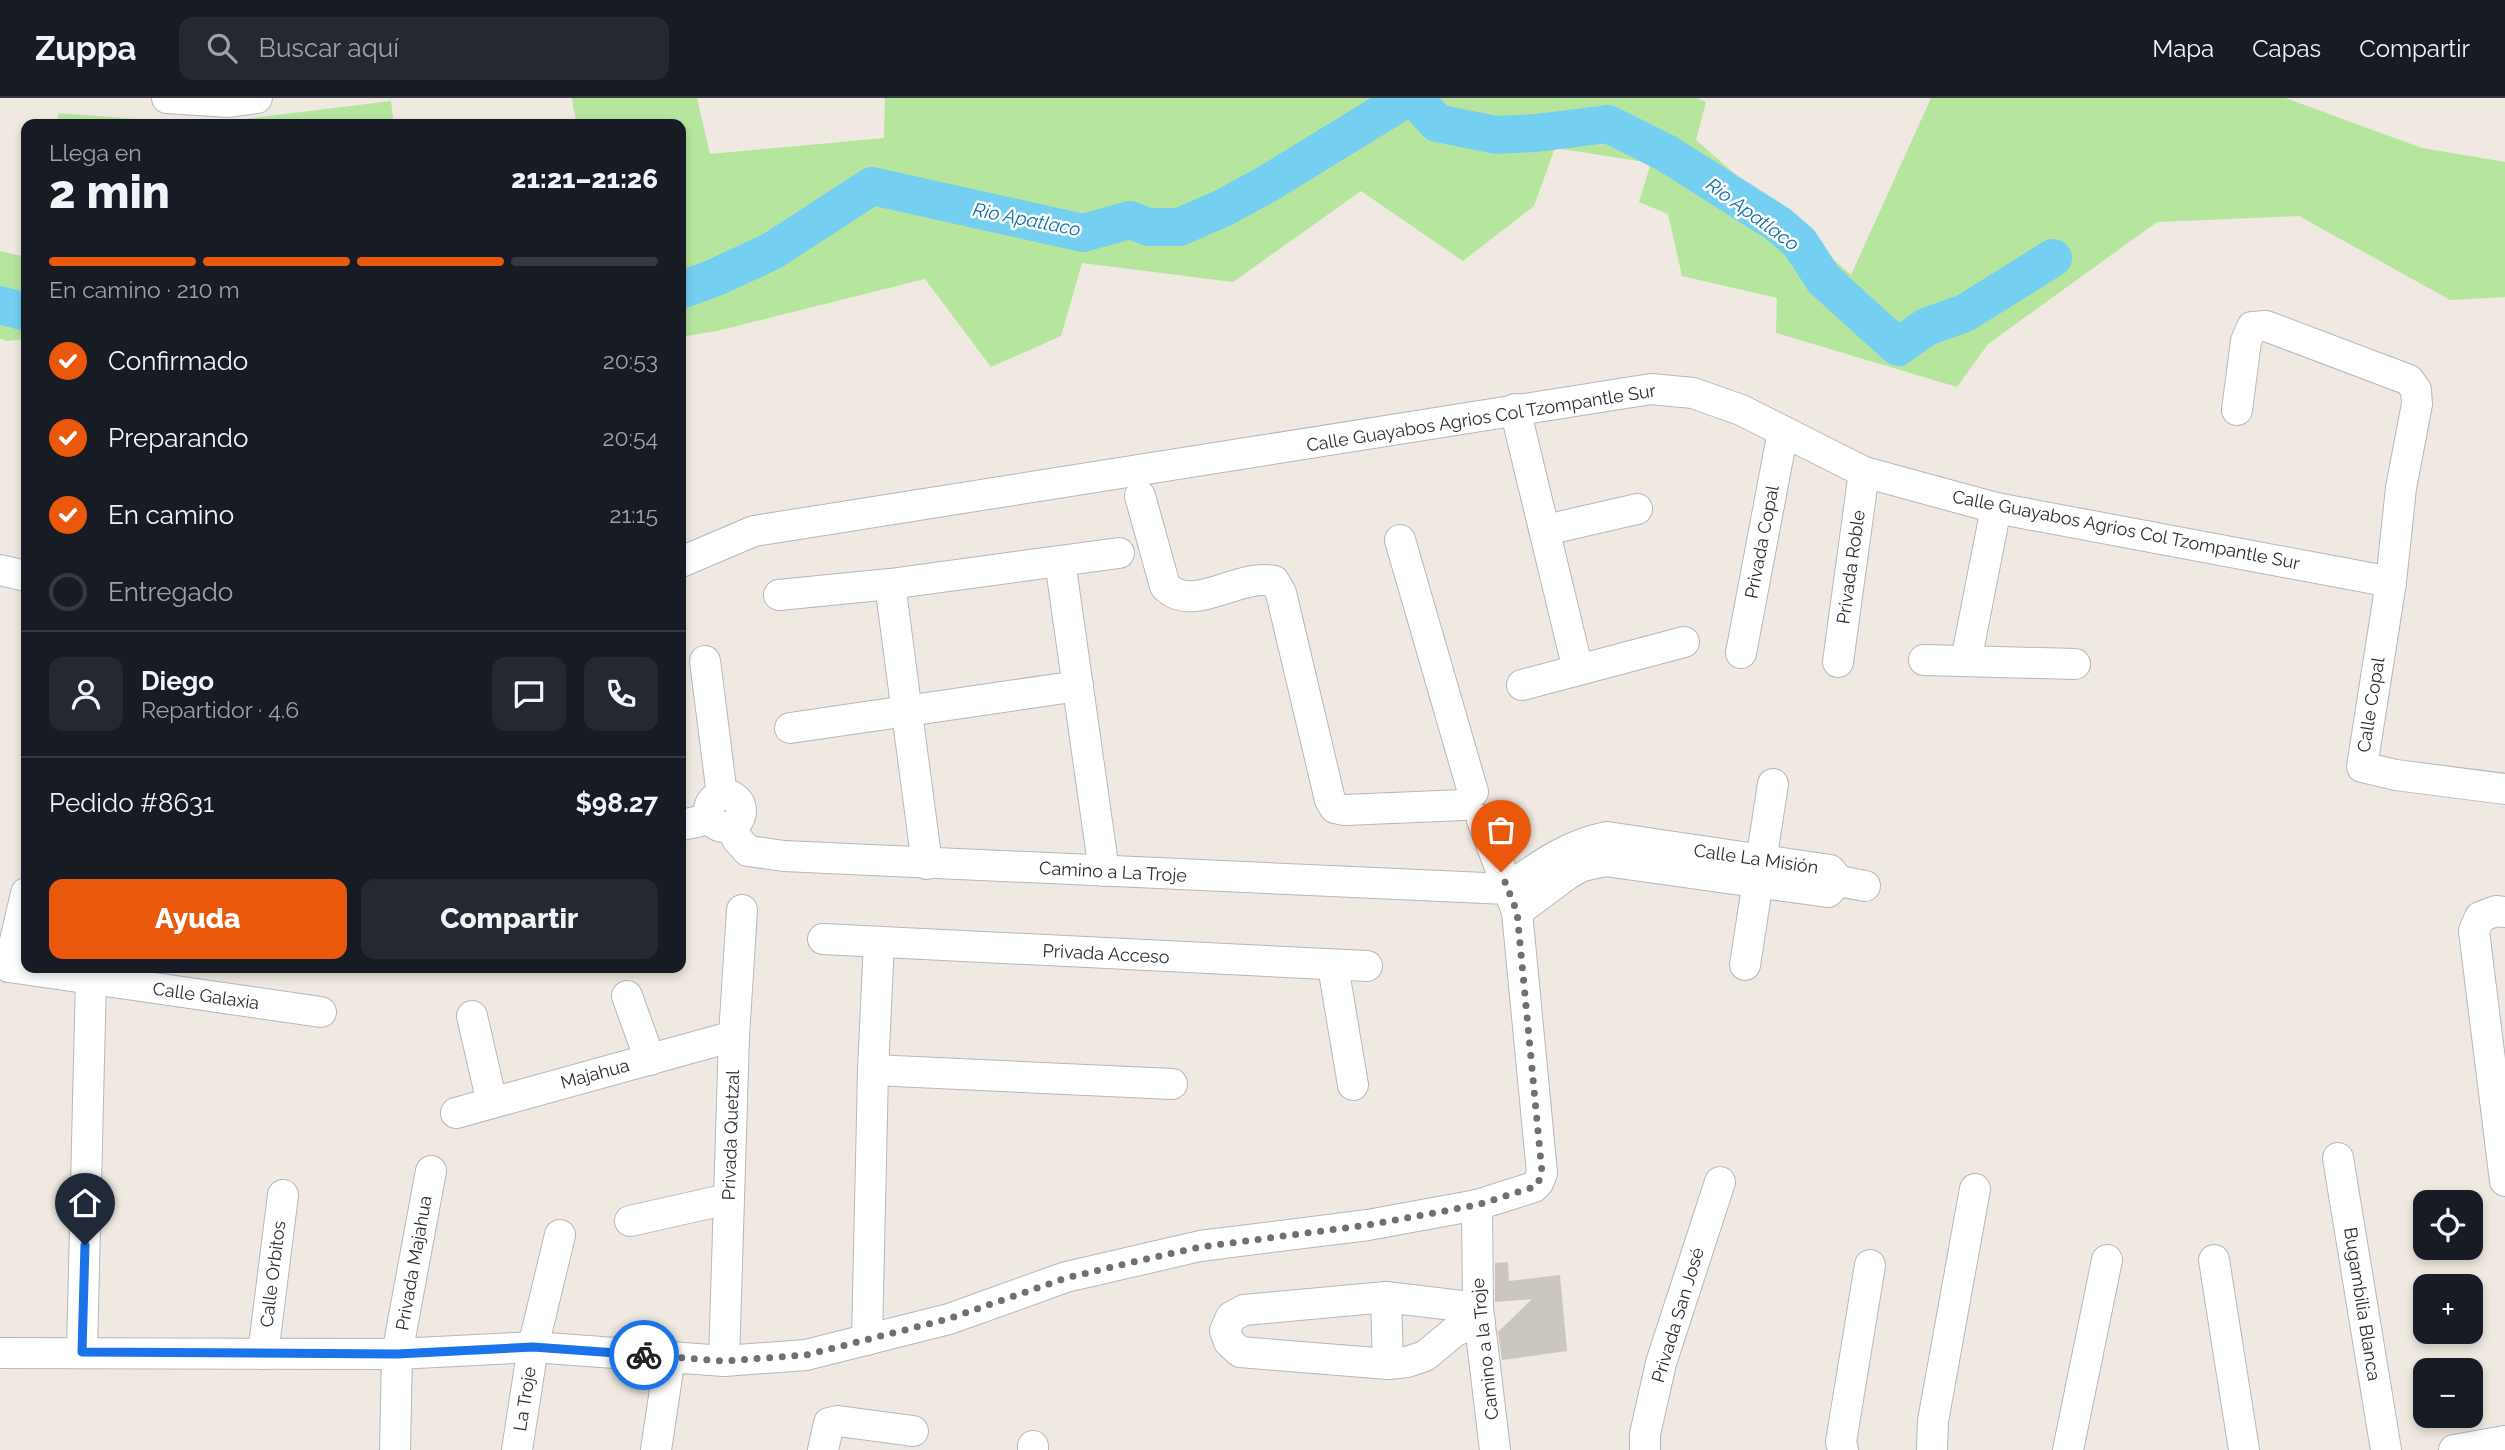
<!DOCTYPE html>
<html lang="es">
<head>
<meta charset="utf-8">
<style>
	:root { --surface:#171b24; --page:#242831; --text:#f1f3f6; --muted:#9ea1a6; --line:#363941; --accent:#ea580c }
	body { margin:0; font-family:Raleway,sans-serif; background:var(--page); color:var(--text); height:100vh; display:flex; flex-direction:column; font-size:26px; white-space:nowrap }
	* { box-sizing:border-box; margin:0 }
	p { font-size:23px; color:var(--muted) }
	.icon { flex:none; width:38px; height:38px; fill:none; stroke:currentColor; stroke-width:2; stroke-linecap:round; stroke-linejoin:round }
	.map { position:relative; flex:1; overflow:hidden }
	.drawer { position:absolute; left:21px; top:21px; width:665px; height:854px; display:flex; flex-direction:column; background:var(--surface); border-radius:14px; box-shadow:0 4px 10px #0003 }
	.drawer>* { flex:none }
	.tools { position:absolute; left:2413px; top:1092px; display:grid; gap:14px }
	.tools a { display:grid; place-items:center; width:70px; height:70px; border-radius:14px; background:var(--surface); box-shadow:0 4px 10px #0003; font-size:35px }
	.pin { position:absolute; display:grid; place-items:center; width:60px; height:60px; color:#fff; margin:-72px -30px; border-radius:50% 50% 50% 0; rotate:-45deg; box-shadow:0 0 7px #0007 }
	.pin .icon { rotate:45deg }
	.courier { position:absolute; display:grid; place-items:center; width:70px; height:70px; margin:-35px; border:5px solid #1a73e8; border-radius:50%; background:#fff; color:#222; box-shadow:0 2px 9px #0007 }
	.head em { font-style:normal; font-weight:800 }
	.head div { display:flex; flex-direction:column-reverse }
	.head { display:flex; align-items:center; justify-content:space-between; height:119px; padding:0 28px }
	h1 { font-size:46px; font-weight:800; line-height:52px }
	.bar { display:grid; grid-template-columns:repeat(4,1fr); gap:10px 7px; align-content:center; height:84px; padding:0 28px }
	.bar i { height:9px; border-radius:5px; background:var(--line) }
	.bar .selected { background:var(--accent) }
	.bar p { grid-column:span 4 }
	.line { display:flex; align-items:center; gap:18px; padding:0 28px; border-top:2px solid var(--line) }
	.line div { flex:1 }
	.round { display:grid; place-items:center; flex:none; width:74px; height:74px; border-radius:14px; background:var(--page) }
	ol { padding:0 28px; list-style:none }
	li { display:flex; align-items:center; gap:21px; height:77px }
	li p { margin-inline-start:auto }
	li .icon { padding:7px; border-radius:50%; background:var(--accent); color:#fff; stroke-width:4 }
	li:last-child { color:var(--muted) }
	li i { width:38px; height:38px; border:4px solid var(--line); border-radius:50% }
	.cta { display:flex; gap:14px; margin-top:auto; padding:14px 28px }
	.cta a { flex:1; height:80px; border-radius:14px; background:var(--accent); color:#fff; font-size:28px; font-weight:800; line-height:80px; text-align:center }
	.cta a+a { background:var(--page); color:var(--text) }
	header { display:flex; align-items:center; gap:42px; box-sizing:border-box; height:98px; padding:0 35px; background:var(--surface); border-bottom:2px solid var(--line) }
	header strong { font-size:33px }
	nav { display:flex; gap:38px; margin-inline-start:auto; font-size:24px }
	.search { width:490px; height:63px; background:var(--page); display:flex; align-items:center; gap:18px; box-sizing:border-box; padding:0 24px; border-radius:14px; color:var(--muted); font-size:26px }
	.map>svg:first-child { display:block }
	.green { fill:#b6e59e }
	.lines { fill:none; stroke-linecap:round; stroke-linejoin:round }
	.river { stroke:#75cff0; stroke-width:38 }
	.building { fill:#cbc7bf }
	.minor-casing { stroke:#b4b7c1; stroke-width:32 }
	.minor { stroke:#fff; stroke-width:30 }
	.done { stroke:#726f6d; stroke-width:7; stroke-dasharray:0 12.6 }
	.route { stroke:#1a73e8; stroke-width:9 }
	.labels { text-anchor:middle; stroke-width:5; stroke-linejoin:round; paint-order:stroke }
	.street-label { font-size:18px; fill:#2e2e2e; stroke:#fff }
	.water-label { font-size:19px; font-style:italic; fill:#0d6fa3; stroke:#fff }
</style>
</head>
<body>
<header>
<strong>Zuppa</strong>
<div class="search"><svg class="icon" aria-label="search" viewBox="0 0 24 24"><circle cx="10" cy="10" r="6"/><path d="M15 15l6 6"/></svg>Buscar aquí</div>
<nav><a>Mapa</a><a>Capas</a><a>Compartir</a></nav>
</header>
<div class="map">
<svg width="2505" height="1352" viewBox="0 0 2505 1352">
	<rect width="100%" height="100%" fill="#efe9e1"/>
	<!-- green -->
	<g class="green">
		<path d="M572,0H697L710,56L884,40L885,0H1697L1706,4L1696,42L1851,177L1931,0H2285L2422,50L2505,64V199L2450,202L2299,118L2157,124L1988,246L1957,289L1776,235L1777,200L1682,178L1668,116L1639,104L1651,65L1555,50L1534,108L1463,163L1361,93L1233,184L1082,165L1061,238L991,269L925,181L717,233L681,239V26H576Z"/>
		<path d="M391,3L394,26H56L59,15L203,26Z"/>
		<path d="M26,142V241L6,243L0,240V153L22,158Z"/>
	</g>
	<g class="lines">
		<!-- river -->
		<g class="river">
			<path d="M1414,0L1437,25L1496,37L1536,35L1608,26L1666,55L1778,126L1800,145L1824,182L1898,249L1926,229L1965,215L2053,160"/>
			<path d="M681,192L714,180L772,153L872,88L1083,135L1130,122L1149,129H1179L1221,111L1267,86L1407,0"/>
			<path d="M0,207L26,214"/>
		</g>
	</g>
	<!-- building -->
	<path class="building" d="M1508,1164L1509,1183L1560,1177L1567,1253L1502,1262L1498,1234L1532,1201L1495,1204V1165Z"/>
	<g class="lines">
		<!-- minor casing -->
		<g class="minor-casing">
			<g id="minor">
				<path d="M167,0L229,4L257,0"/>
				<path d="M1515,311L1578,572"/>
				<path d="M2237,312L2246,243L2252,229L2266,228L2409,282L2416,292L2417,306L2401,390L2391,484L2362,669L2396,677L2505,691"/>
				<path d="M1140,398L1165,488C1193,517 1237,475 1274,483L1281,495L1330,702L1335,710L1345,712L1463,707"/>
				<path d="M1546,432L1637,411"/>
				<path d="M1400,442L1473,694"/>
				<path d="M1060,463L1104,773"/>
				<path d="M681,464L754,433L1651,291L1693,295L1741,312L1864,374L1996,410L2391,484"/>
				<path d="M0,472L26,478"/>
				<path d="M890,486L927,766"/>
				<path d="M779,497L890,486L1119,455"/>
				<path d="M1741,555L1783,333"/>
				<path d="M1924,562L2075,566"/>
				<path d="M705,563L722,697"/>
				<path d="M1966,563L1996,410"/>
				<path d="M1838,564L1864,374"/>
				<path d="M1522,587L1684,544"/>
				<path d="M790,630L1078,588"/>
				<circle cx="725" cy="713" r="16"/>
				<path d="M681,727L710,721"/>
				<path d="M732,728L737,741L748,753L784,758L1507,791"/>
				<path d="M1839,783L1865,788"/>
				<path d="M1507,791C1539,768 1567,747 1607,739L1830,772L1839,783"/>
				<path d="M1517,814L1568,776L1582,768L1605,763L1828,794L1839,783"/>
				<path d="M2505,814L2496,813L2480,819L2474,833L2505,1083"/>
				<path d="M823,841L1367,868"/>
				<path d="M1745,867L1773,686"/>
				<path d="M1333,868L1353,987"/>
				<path d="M9,869L321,914"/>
				<path d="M9,869L26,795"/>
				<path d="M627,898L650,962"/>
				<path d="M472,918L492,1005"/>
				<path d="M873,972L1172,986"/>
				<path d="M456,1015L734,938"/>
				<path d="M2338,1060L2386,1352"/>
				<path d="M1477,1107L1478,1210L1495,1352"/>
				<path d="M630,1123L728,1101"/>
				<path d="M2214,1162L2244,1352"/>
				<path d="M1386,1199L1388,1266"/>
				<path d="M1478,1210L1386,1199L1244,1212L1231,1219L1225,1233L1229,1244L1240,1254L1388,1266L1407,1264L1425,1258L1455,1233L1480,1224"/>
				<path d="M867,1242L873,972L879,844"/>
				<path d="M82,1254L91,879"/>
				<path d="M0,1255L397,1256L533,1249L724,1263L806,1257L949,1221L1066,1179L1200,1148L1368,1127L1477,1107L1534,1089L1538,1085L1542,1075L1517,814L1482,722"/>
				<path d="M263,1256L283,1097"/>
				<path d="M724,1263L734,938L742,812"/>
				<path d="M395,1352L397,1256L431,1073"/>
				<path d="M517,1352L533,1249L560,1137"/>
				<path d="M656,1352L670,1259"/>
				<path d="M823,1352L829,1325L838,1323L913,1333"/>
				<path d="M1033,1352V1348"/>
				<path d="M1645,1352V1336L1661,1265L1720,1084"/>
				<path d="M1843,1352L1841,1344L1870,1167"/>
				<path d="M1932,1352L1933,1323L1975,1091"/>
				<path d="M2068,1352L2107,1162"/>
				<path d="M2454,1352L2505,1343"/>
			</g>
		</g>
		<!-- minor -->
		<use href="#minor" class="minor"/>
	</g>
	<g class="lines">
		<!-- done -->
		<path class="done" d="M644,1257L724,1263L806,1257L948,1221L1066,1180L1146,1161L1200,1149L1368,1127L1477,1107L1534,1089L1538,1085L1542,1075L1517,814L1501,774"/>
		<!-- route -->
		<path class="route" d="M85,1147L82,1254L397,1256L533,1249L644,1257"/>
	</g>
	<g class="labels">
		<!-- street labels -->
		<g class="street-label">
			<text transform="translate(1481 320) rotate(-9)" y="6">Calle Guayabos Agrios Col Tzompantle Sur</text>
			<text transform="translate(2126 432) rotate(11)" y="6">Calle Guayabos Agrios Col Tzompantle Sur</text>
			<text transform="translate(1762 444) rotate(-79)" y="6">Privada Copal</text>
			<text transform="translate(1851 469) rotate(-82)" y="6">Privada Roble</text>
			<text transform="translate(2371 607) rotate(-81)" y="6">Calle Copal</text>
			<text transform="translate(1756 761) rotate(8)" y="6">Calle La Misión</text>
			<text transform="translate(1113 774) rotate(3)" y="6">Camino a La Troje</text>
			<text transform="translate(1106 856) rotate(3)" y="6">Privada Acceso</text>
			<text transform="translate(206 898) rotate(8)" y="6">Calle Galaxia</text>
			<text transform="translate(595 976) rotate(-15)" y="6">Majahua</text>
			<text transform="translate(731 1037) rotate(-88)" y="6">Privada Quetzal</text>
			<text transform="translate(414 1165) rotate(-80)" y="6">Privada Majahua</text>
			<text transform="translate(273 1176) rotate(-83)" y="6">Calle Orbitos</text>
			<text transform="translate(2362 1206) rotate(81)" y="6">Bugambilia Blanca</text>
			<text transform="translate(1678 1217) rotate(-73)" y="6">Privada San José</text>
			<text transform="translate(1485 1251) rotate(-96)" y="6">Camino a la Troje</text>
			<text transform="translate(525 1301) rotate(-81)" y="6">La Troje</text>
		</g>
		<!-- water labels -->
		<g class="water-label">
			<text transform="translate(1753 116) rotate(36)" y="7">Rio Apatlaco</text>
			<text transform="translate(1027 121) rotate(11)" y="7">Rio Apatlaco</text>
		</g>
	</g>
</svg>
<div class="tools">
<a><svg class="icon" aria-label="locate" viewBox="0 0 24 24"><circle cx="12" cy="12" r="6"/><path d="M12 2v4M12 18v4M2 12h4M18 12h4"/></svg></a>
<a>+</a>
<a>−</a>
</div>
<div class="pin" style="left:1501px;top:774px;background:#ea580c"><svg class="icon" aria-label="bag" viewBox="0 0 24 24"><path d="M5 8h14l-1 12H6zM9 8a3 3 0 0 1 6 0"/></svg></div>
<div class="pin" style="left:85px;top:1147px;background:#1f2937"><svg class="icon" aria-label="home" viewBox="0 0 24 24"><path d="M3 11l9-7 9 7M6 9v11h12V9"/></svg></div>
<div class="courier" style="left:644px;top:1257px"><svg class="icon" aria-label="bike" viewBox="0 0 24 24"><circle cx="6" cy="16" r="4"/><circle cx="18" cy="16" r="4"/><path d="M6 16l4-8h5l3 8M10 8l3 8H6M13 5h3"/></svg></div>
<section class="drawer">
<div class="head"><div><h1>2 min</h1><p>Llega en</p></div><em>21:21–21:26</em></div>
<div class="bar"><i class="selected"></i><i class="selected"></i><i class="selected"></i><i></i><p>En camino · 210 m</p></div>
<ol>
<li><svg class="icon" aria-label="check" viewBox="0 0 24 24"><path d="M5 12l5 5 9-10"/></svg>Confirmado<p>20:53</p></li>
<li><svg class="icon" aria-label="check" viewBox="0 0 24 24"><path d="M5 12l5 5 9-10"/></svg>Preparando<p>20:54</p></li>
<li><svg class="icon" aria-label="check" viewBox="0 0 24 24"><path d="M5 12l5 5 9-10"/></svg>En camino<p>21:15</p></li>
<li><i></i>Entregado</li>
</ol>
<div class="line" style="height:126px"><a class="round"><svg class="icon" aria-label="person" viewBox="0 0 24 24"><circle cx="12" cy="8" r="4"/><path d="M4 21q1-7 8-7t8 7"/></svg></a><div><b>Diego</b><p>Repartidor · 4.6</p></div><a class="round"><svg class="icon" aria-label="chat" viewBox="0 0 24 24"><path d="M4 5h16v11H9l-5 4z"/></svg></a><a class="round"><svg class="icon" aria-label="phone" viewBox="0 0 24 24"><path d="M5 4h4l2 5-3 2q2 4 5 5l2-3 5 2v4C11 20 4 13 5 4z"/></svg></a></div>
<div class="line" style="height:91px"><div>Pedido #8631</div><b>$98.27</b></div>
<div class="cta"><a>Ayuda</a><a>Compartir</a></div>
</section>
</div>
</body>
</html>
